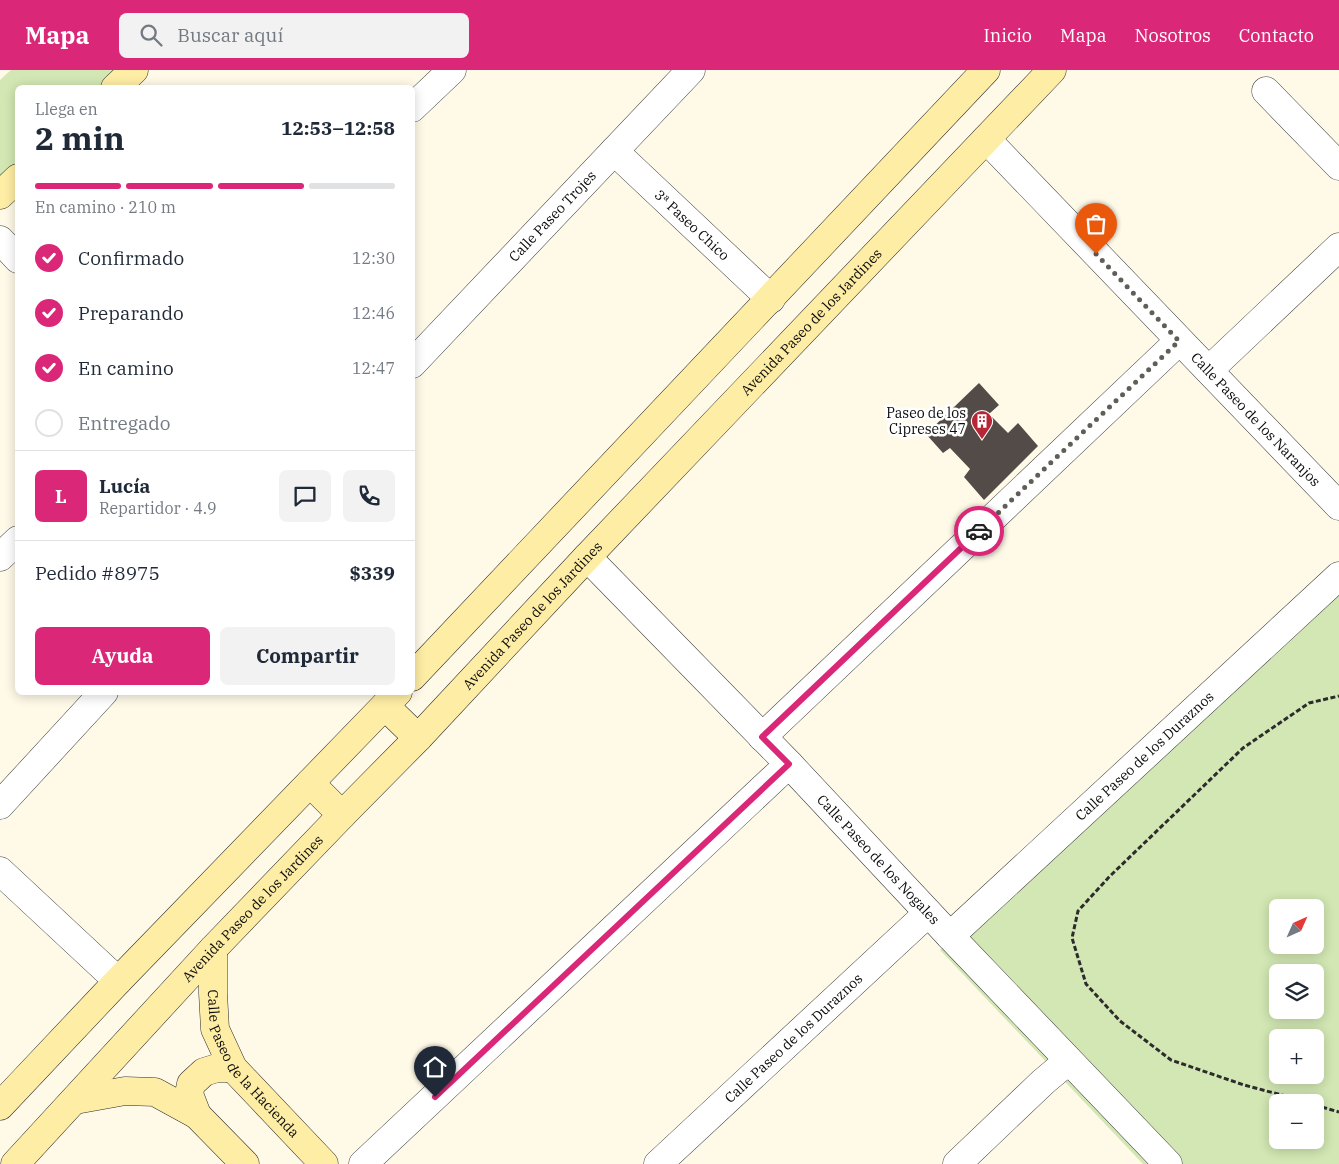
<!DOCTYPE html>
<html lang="es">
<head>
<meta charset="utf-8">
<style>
	:root { --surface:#fff; --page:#f2f2f3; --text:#1f2937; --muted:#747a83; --line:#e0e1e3; --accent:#db2777 }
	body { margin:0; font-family:"IBM Plex Serif",serif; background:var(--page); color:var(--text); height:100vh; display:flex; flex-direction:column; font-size:19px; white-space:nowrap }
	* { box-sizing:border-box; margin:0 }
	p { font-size:16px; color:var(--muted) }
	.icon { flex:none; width:28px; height:28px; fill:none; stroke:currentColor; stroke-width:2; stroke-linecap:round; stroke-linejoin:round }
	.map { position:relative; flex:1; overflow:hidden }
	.sheet { position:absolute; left:15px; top:15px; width:400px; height:610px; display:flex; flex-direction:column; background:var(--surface); border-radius:8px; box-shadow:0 2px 12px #0003 }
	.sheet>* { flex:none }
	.needle { width:32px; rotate:45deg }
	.controls { position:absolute; left:1269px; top:829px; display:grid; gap:10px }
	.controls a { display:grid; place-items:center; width:55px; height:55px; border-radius:8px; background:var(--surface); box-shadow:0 2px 12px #0003; font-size:25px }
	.pin { position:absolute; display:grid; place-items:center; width:42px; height:42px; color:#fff; margin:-51px -21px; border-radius:50% 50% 50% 0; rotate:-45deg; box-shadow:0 0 5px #0007 }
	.pin .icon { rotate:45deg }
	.courier { position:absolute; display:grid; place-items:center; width:50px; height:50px; margin:-25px; border:4px solid #db2777; border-radius:50%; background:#fff; color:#222; box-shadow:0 1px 6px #0007 }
	.overview em { font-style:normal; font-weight:700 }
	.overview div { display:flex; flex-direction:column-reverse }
	.overview { display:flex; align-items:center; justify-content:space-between; height:85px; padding:0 20px }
	h1 { font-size:32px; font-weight:700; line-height:38px }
	.bar { display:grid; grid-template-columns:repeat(4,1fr); gap:8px 5px; align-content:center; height:60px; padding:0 20px }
	.bar i { height:6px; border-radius:4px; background:var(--line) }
	.bar .current { background:var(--accent) }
	.bar p { grid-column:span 4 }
	.line { display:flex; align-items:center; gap:12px; padding:0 20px; border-top:1px solid var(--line) }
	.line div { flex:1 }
	.round { display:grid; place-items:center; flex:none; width:52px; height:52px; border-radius:8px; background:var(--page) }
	ol { padding:0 20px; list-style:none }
	li { display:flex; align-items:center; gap:15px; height:55px }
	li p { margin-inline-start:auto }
	li .icon { padding:5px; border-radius:50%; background:var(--accent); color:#fff; stroke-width:4 }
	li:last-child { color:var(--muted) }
	li i { width:28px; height:28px; border:2px solid var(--line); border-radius:50% }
	.action { display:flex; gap:10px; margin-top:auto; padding:10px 20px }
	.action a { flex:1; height:58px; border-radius:8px; background:var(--accent); color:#fff; font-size:20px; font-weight:700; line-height:58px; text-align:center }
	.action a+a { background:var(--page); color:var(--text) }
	header { display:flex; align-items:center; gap:30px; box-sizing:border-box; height:70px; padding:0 25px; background:var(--accent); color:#fff }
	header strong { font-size:24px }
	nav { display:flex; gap:28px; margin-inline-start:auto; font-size:18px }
	.search { width:350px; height:45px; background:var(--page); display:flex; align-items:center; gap:12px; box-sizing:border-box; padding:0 18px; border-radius:8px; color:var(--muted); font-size:19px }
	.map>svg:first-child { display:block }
	.green { fill:#d2e7b3; fill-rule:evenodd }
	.building { fill:#534b47 }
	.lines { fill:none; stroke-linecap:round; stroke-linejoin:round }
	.street-casing { stroke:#3d3d3d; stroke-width:29 }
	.secondary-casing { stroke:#2c2c2c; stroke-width:29 }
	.path { stroke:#2c2c2c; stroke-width:3; stroke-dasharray:5 2.5; stroke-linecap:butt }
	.street { stroke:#fff; stroke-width:28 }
	.secondary { stroke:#feeda4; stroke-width:28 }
	.done { stroke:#605e58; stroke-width:5; stroke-dasharray:0 9 }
	.route { stroke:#db2777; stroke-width:6 }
	.labels { text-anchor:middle; stroke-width:5; stroke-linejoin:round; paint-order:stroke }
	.street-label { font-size:14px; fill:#0a0a0a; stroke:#fff }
	.poi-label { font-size:14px; fill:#0a0a0a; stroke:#fff; text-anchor:end }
</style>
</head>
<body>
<header>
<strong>Mapa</strong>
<div class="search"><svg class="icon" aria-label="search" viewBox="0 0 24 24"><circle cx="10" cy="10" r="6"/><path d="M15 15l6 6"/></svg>Buscar aquí</div>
<nav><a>Inicio</a><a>Mapa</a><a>Nosotros</a><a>Contacto</a></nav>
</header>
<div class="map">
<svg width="1339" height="1094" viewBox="0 0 1339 1094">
	<rect width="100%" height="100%" fill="#fff9e8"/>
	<!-- green -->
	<g class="green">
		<path d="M11,0H125L106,17L18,18L17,100L0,116V10Z"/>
		<path d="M1339,506V1094H1143L940,880ZM1278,838H1315V875H1278ZM1278,902H1315V940H1278ZM1278,968H1315V1005H1278ZM1278,1032H1315V1070H1278Z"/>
	</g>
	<!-- building -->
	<path class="building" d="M979,313L999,335L989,344L1008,363L1018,353L1038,376L984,430L964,407L970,399L950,378L943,383L926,364Z"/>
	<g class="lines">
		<!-- street casing -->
		<g class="street-casing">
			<g id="street">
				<path d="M1266,21L1339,96"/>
				<path d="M412,38L452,0"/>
				<path id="s1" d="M986,69L1339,436"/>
				<path d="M614,81L771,229"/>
				<path d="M0,170L18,189"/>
				<path id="s2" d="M412,294L691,0"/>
				<path d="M1209,300L1339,177"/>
				<path d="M0,487L18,470"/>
				<path id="s3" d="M587,487L789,694L950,866L1168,1094"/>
				<path d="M762,667L1179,271"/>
				<path d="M0,735L104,622"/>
				<path d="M0,801L118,911"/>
				<path id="s4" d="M950,866L1339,506"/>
				<path d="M363,1094L789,694"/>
				<path id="s5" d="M658,1094L928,843"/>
				<path d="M957,1094L1043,1012L1068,991"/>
			</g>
		</g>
		<!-- secondary casing -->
		<g class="secondary-casing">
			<g id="secondary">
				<path d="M115,18L134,0"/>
				<path d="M0,125L18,108"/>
				<path d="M412,607L986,0"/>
				<path d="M385,636L418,668"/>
				<path d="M310,713L342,745"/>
				<path id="s6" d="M213,879V923L215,959L233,998L324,1094"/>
				<path d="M75,1030L125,1021L155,1022L197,1045L245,1094"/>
				<path d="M0,1036L118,911L398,622"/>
				<path d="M197,1045L189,1024L191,1014L204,1002L217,998H233"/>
				<path id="s7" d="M15,1094L213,879L342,745L418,668L587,487L1052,0"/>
			</g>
		</g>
		<!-- path -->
		<g class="path">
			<path d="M1308,1032L1244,1015L1171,990L1120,951L1086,914L1072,868L1078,841L1109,807L1243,678L1309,633L1339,626"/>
			<path d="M1315,1035L1339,1042"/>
		</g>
		<!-- street -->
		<use href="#street" class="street"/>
		<!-- secondary -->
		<use href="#secondary" class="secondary"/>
	</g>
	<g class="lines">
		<!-- done -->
		<path class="done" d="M979,461L1179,271L1096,184"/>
		<!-- route -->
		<path class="route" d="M435,1027L789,694L762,667L979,461"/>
	</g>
	<!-- icons -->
	<defs>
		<g id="building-pin" transform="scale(1.125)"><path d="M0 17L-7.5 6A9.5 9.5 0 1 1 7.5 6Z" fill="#b72637" stroke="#fff"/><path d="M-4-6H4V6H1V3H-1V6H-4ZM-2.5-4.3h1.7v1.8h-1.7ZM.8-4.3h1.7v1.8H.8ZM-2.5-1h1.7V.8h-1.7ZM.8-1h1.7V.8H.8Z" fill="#fff"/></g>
	</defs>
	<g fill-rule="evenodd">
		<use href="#building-pin" x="982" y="351"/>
	</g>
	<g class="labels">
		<!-- street labels -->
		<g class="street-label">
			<text dy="5" stroke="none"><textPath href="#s2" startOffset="204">Calle Paseo Trojes</textPath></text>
			<text transform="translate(692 155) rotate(43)" y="5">3ª Paseo Chico</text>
			<text dy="5" stroke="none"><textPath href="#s7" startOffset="1159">Avenida Paseo de los Jardines</textPath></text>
			<text dy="5" stroke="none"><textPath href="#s1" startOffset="389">Calle Paseo de los Naranjos</textPath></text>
			<text dy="5" stroke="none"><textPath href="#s7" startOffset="754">Avenida Paseo de los Jardines</textPath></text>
			<text dy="5" stroke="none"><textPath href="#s4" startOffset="265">Calle Paseo de los Duraznos</textPath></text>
			<text dy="5" stroke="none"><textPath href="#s3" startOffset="420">Calle Paseo de los Nogales</textPath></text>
			<text dy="5" stroke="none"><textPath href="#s7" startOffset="349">Avenida Paseo de los Jardines</textPath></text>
			<text dy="5" stroke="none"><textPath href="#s5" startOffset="185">Calle Paseo de los Duraznos</textPath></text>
			<text dy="5" stroke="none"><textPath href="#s6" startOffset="128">Calle Paseo de la Hacienda</textPath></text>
		</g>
		<!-- poi labels -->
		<g class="poi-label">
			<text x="966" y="348">Paseo de los<tspan x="966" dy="16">Cipreses 47</tspan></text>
		</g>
	</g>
</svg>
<div class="controls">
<a><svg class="needle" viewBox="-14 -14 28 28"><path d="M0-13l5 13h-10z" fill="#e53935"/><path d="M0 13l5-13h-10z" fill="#747a83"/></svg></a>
<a><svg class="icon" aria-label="layers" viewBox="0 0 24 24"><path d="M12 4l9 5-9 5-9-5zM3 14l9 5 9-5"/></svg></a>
<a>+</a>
<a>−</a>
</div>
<div class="pin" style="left:1096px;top:184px;background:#ea580c"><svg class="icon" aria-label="bag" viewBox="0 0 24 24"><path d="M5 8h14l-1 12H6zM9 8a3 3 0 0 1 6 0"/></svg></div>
<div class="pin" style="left:435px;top:1027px;background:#1f2937"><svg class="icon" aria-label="home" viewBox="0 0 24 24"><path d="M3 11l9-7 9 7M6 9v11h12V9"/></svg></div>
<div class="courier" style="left:979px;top:461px"><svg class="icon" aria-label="car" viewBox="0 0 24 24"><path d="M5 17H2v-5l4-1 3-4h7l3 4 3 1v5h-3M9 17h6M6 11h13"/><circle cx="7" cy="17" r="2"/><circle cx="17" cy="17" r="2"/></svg></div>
<section class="sheet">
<div class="overview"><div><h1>2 min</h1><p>Llega en</p></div><em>12:53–12:58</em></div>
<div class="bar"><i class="current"></i><i class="current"></i><i class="current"></i><i></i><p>En camino · 210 m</p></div>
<ol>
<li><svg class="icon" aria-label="check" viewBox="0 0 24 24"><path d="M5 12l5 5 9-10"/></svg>Confirmado<p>12:30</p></li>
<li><svg class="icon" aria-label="check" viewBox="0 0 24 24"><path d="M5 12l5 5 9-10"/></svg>Preparando<p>12:46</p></li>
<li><svg class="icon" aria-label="check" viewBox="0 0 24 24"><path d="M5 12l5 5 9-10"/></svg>En camino<p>12:47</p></li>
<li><i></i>Entregado</li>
</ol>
<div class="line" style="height:90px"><b class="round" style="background:var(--accent);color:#fff">L</b><div><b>Lucía</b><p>Repartidor · 4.9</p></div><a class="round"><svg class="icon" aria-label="chat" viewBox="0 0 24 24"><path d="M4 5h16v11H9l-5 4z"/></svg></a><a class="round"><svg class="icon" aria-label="phone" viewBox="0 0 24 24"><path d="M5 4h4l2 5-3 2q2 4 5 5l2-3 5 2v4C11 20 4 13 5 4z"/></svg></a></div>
<div class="line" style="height:65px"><div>Pedido #8975</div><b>$339</b></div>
<div class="action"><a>Ayuda</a><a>Compartir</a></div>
</section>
</div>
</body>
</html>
